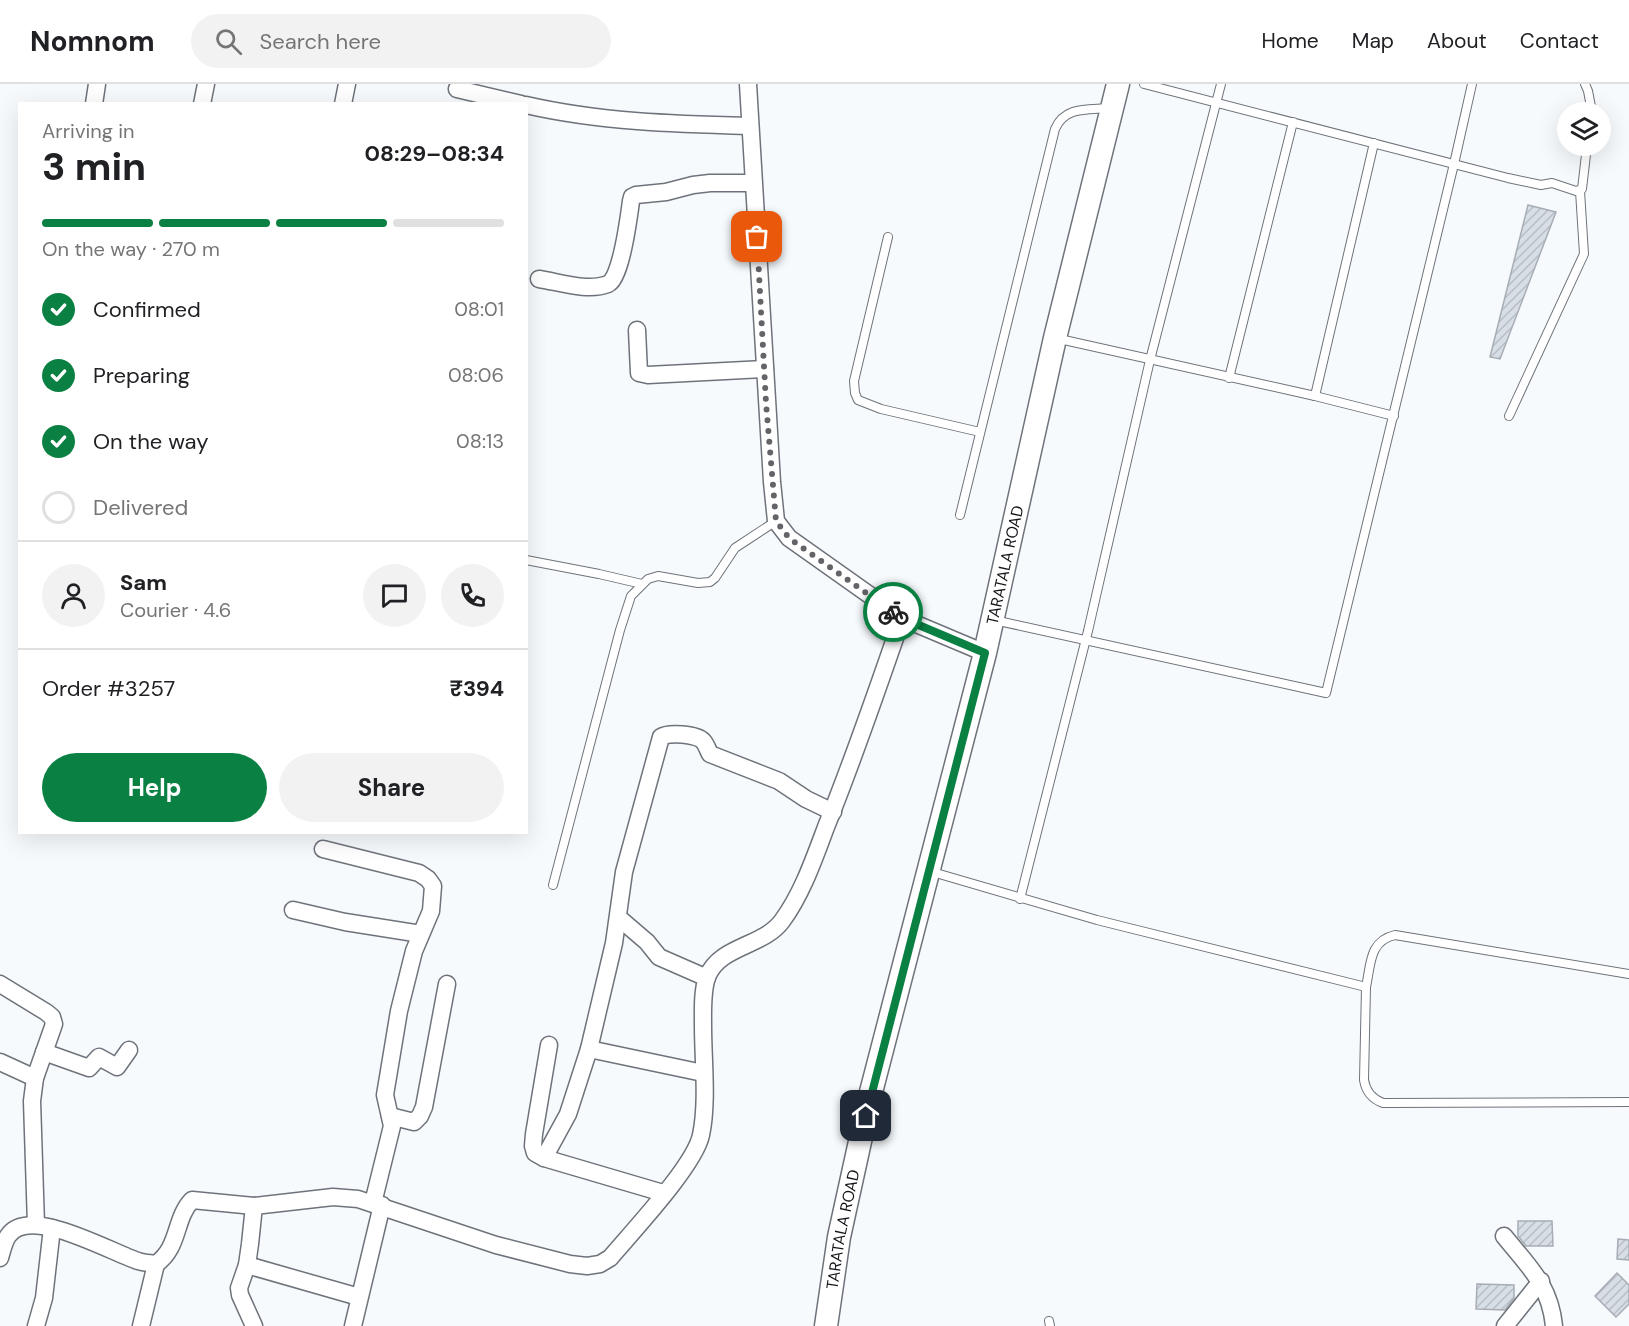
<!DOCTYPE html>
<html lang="en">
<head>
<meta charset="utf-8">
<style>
	:root { --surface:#fff; --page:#f2f2f2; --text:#202124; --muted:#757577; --line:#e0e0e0; --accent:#0b8043 }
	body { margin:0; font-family:"DM Sans",sans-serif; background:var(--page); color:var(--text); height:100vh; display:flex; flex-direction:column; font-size:22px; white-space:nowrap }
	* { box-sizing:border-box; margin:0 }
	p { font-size:20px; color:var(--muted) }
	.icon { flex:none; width:33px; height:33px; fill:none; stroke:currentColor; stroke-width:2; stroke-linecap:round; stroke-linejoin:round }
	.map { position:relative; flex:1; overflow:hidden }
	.panel { position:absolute; left:18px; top:18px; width:510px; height:732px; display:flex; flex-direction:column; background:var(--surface); border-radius:0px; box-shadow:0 6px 24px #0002 }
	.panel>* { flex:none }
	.fabs { position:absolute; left:1557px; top:18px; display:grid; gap:12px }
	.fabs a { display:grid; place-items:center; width:54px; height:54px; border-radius:50%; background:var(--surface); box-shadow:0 6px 24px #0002; font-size:30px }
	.pin { position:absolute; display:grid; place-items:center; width:51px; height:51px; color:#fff; margin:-26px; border-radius:12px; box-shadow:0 3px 9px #0006 }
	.courier { position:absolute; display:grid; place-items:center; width:60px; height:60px; margin:-30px; border:4px solid #0b8043; border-radius:50%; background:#fff; color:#222; box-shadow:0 2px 8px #0007 }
	.head em { font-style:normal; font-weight:700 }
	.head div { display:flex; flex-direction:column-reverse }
	.head { display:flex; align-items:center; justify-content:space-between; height:102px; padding:0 24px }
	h1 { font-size:39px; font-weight:700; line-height:45px }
	.bar { display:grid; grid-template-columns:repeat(4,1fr); gap:9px 6px; align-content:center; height:72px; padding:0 24px }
	.bar i { height:8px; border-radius:4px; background:var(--line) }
	.bar .selected { background:var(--accent) }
	.bar p { grid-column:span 4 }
	.line { display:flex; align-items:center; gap:15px; padding:0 24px; border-top:2px solid var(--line) }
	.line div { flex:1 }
	.round { display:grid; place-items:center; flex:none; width:63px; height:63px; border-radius:32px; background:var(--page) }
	ol { padding:0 24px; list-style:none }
	li { display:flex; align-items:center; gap:18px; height:66px }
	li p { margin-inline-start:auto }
	li .icon { padding:6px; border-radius:50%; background:var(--accent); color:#fff; stroke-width:4 }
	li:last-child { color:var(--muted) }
	li i { width:33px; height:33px; border:3px solid var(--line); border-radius:50% }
	.cta { display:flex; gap:12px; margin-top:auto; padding:12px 24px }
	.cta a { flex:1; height:69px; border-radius:36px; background:var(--accent); color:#fff; font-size:24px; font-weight:700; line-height:69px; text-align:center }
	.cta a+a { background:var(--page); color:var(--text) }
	header { display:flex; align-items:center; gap:36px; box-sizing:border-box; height:84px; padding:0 30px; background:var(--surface); border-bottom:2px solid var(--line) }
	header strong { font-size:28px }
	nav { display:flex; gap:33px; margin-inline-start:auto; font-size:21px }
	.search { width:420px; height:54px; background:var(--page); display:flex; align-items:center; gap:15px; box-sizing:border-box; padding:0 21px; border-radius:33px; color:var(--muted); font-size:22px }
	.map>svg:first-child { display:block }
	.building { fill:url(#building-hatch); stroke:#a7adb5; stroke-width:1.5 }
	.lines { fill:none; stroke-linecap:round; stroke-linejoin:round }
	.lane-casing { stroke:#6e737b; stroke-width:10 }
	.street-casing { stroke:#6e737b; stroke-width:19 }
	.secondary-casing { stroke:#6e737b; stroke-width:25 }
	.lane { stroke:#fff; stroke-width:8 }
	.street { stroke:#fff; stroke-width:16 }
	.secondary { stroke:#fff; stroke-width:22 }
	.done { stroke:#626468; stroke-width:6; stroke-dasharray:0 10.8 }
	.route { stroke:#0b8043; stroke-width:8 }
	.labels { text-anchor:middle; stroke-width:6; stroke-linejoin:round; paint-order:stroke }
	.street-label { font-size:16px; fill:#121417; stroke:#fff }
</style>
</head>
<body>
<header>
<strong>Nomnom</strong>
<div class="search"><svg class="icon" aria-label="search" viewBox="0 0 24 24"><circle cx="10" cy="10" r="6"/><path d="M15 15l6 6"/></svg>Search here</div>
<nav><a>Home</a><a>Map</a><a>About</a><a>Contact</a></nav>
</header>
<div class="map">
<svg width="1629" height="1242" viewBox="0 0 1629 1242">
	<defs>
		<pattern id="building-hatch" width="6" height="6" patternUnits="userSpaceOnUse" patternTransform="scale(1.5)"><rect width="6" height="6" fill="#d8dee6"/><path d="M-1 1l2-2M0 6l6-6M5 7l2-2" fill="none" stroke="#b8bec5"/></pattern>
	</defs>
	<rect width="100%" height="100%" fill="#f7fafd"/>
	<!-- building -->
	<g class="building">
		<path d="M1528,121L1556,128L1500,275L1490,273Z"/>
		<path d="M1518,1137H1552L1553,1162H1526L1518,1152Z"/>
		<path d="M1618,1155L1629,1156V1176L1617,1175Z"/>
		<path d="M1617,1189L1629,1201V1220L1616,1233L1595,1212Z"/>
		<path d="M1477,1200L1514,1201V1214L1505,1226L1476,1225Z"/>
	</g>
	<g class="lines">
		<!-- lane casing -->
		<g class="lane-casing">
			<g id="lane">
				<path d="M1144,0L1508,94L1541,101L1552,99L1576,107L1582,105L1587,62"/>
				<path d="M1585,0L1588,7L1592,28"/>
				<path d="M888,153L854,297L855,309L858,316L881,325L980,348"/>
				<path d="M1055,254L1315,312L1394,332"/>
				<path d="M1229,294L1293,38"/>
				<path d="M1315,312L1374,59"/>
				<path d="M1509,332L1584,170L1580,107"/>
				<path d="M960,431L1055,45C1065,22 1088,26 1109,24"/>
				<path d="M526,476L599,490L642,500"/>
				<path d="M994,536L1326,609L1454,80L1472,0"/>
				<path d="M929,787L1097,836L1366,903L1364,996C1366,1008 1372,1015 1383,1019L1629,1018"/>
				<path d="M553,801L620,546L631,512L648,495L658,492L698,499L710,498L715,494L735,464L776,437"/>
				<path d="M1020,815L1088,547L1150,276L1221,0"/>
				<path d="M1366,903C1371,880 1369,857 1395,851L1629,890"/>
				<path d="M1049,1237L1050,1242"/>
			</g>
		</g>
		<!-- street casing -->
		<g class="street-casing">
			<g id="street">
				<path d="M748,0L772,398L776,437L789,454L902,534L985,569"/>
				<path d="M457,5L521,20"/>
				<path d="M94,20L97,0"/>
				<path d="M202,20L206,0"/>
				<path d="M343,20L347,0"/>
				<path d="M526,21C600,38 675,40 750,42"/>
				<path d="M539,195C559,198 588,208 608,200C621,195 629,132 631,117L632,113L636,111L666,108L693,101L710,99H753"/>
				<path d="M637,246L639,289L648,291L765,285"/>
				<path d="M323,765L419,789L428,795L433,802L431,827L414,867L399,927L385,1011L392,1042L373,1119"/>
				<path d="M293,826L345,838L421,850"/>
				<path d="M619,834L647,858L659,873L707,894"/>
				<path d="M0,900L46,928L52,933L54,940L35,994L32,1017L36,1141"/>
				<path d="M549,961L534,1050L533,1062L535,1069L544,1074L663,1109"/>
				<path d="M589,965L703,989"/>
				<path d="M44,968L89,984L99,973L117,983L129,966"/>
				<path d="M0,978L35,994"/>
				<path d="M390,1032L414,1038L420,1032L424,1023L447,900"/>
				<path d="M544,1074L568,1030L589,965L614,859L624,788L661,653C668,648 697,650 703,657C706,660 708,666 710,670L779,697L806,715L833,728"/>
				<path d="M1504,1152C1529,1183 1550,1201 1554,1242"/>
				<path d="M0,1174C2,1167 4,1158 8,1152C29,1120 112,1169 138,1177C144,1179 150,1179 156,1180C180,1163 174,1135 192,1116L254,1122L333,1113L358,1115L496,1161L570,1180L587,1182L600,1180L610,1174C632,1148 695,1081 701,1051C708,1018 703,976 703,942C703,927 702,908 707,893C720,861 763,863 782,837C802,810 814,775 826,743C854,674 878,604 902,534"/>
				<path d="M247,1181L359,1213"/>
				<path d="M36,1242L44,1214L52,1144"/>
				<path d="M141,1242L156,1180"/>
				<path d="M254,1242L240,1211L239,1204L247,1181L250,1160L254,1122"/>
				<path d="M353,1242L382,1121"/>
				<path d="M1505,1242L1541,1197"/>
			</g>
		</g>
		<!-- secondary casing -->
		<g class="secondary-casing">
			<g id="secondary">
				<path id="s1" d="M826,1242L839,1153L870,1012L985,569L1055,254L1118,0"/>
			</g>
		</g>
		<!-- lane -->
		<use href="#lane" class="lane"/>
		<!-- street -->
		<use href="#street" class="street"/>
		<!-- secondary -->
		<use href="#secondary" class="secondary"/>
	</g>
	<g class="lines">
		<!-- done -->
		<path class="done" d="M757,153L766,319L776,437L789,454L893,528"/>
		<!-- route -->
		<path class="route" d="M866,1032L985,569L902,534L893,528"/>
	</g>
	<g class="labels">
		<!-- street labels -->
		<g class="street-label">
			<text dy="6" stroke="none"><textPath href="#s1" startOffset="782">TARATALA ROAD</textPath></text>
			<text dy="6" stroke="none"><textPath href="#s1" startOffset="98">TARATALA ROAD</textPath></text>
		</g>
	</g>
</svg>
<div class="fabs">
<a><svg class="icon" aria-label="layers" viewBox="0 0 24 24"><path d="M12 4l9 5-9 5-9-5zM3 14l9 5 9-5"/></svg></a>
</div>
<div class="pin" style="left:757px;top:153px;background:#ea580c"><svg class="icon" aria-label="bag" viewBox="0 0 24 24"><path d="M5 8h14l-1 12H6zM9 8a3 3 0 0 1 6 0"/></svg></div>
<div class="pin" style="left:866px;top:1032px;background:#1f2937"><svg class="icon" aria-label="home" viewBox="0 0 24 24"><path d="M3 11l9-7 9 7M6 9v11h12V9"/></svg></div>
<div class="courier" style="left:893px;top:528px"><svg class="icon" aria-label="bike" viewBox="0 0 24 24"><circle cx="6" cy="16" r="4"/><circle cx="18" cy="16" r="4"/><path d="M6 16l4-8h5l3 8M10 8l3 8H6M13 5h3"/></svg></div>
<section class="panel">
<div class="head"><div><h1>3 min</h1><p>Arriving in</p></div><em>08:29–08:34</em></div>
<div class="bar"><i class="selected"></i><i class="selected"></i><i class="selected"></i><i></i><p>On the way · 270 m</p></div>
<ol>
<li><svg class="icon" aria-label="check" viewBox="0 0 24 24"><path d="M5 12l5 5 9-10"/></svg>Confirmed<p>08:01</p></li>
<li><svg class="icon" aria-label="check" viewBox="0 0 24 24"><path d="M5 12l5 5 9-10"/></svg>Preparing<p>08:06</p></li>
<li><svg class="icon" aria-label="check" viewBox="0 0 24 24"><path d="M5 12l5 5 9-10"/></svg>On the way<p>08:13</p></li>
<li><i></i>Delivered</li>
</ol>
<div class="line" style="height:108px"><a class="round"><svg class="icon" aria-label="person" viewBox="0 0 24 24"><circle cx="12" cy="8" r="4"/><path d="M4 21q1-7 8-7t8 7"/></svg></a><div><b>Sam</b><p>Courier · 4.6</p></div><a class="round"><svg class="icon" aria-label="chat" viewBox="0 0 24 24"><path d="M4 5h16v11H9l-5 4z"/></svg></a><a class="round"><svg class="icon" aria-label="phone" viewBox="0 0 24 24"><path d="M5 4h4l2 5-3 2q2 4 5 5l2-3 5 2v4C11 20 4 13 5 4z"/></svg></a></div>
<div class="line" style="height:78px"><div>Order #3257</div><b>₹394</b></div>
<div class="cta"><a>Help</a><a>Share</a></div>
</section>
</div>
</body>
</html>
